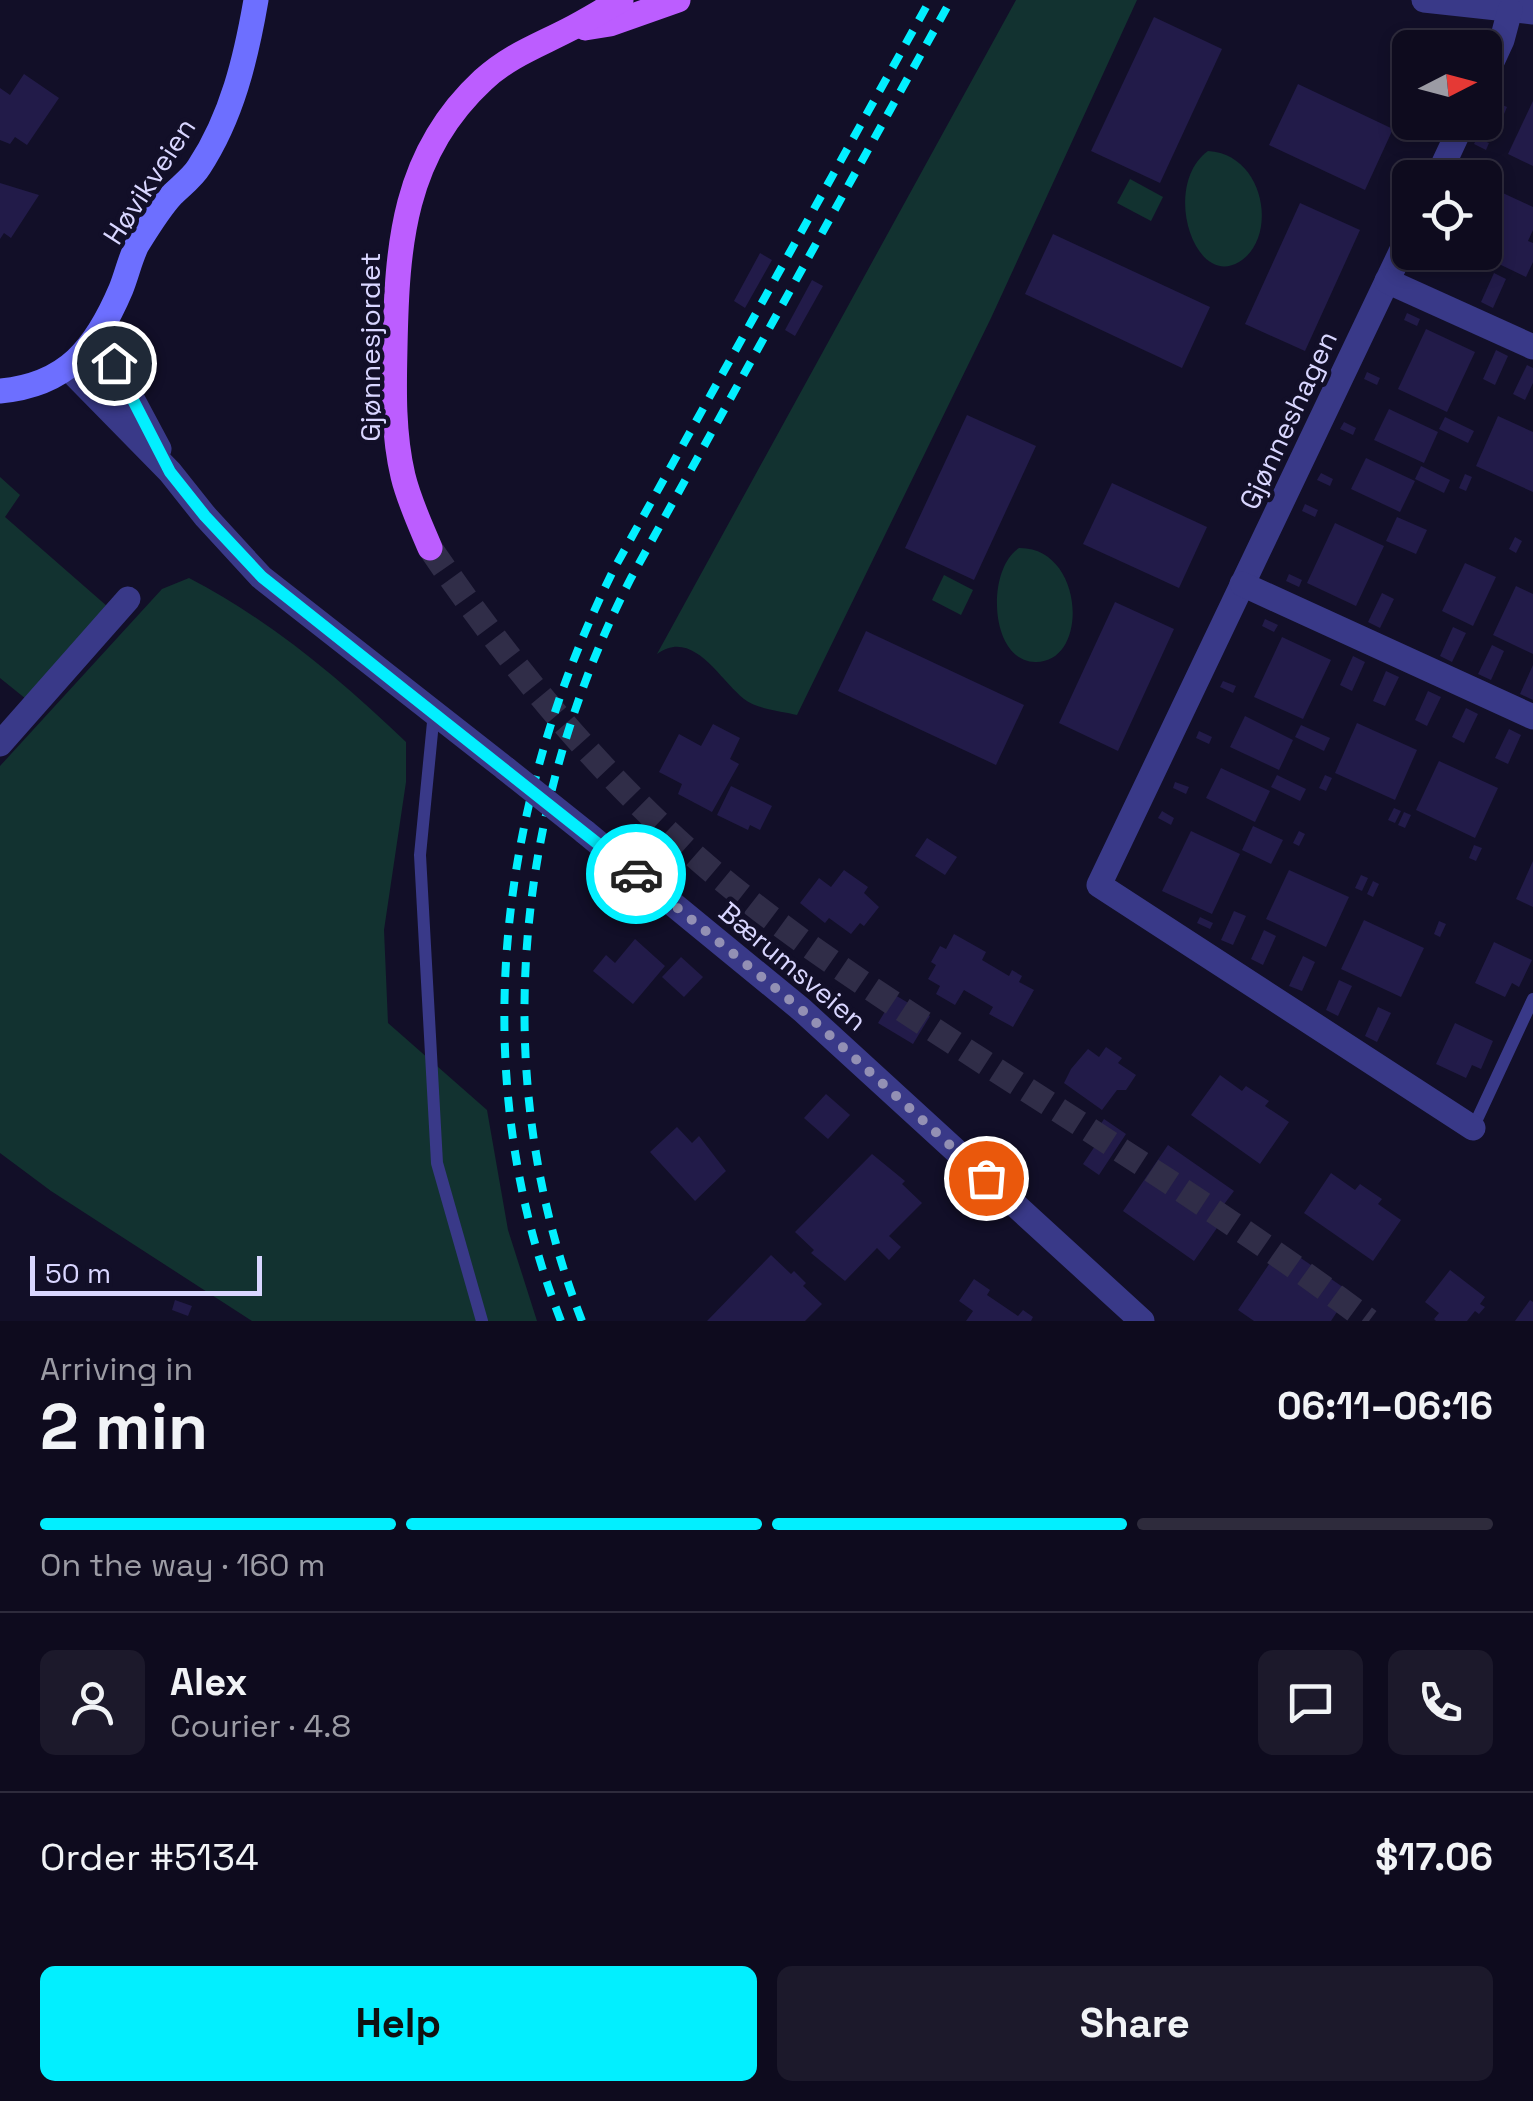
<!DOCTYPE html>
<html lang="en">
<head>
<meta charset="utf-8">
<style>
	:root { --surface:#0e0b1e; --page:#1c192b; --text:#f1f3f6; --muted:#9b9ba4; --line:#2e2b3c; --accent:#02efff }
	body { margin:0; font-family:"Space Grotesk",sans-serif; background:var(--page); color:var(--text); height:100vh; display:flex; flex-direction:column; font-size:38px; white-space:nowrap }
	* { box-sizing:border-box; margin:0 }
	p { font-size:32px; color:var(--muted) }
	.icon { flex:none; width:55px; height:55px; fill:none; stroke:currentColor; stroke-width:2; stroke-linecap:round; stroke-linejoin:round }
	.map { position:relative; height:1321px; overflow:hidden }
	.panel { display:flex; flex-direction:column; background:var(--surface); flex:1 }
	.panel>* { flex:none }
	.needle { width:65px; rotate:84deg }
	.buttons { position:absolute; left:1392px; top:30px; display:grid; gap:20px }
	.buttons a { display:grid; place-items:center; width:110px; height:110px; border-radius:15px; background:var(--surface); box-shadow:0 5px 15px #0003,0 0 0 2px var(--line); font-size:50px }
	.scale { position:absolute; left:30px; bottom:25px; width:232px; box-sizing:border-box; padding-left:10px; border:5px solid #d9d6ff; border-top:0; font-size:28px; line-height:35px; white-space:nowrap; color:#d9d6ff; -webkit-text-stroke:8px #120f28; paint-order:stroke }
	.pin { position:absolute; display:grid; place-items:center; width:85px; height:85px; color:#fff; margin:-42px; border:5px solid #fff; border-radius:50%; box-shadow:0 2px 10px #0007 }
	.courier { position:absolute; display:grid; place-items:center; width:100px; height:100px; margin:-50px; border:8px solid #02efff; border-radius:50%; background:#fff; color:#222; box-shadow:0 2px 12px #0007 }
	.headline em { font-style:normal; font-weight:600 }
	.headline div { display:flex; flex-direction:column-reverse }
	.headline { display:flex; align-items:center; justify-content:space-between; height:170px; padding:0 40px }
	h1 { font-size:65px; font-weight:600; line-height:75px }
	.bar { display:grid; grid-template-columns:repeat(4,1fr); gap:15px 10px; align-content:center; height:120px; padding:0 40px }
	.bar i { height:12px; border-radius:8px; background:var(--line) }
	.bar .on { background:var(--accent) }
	.bar p { grid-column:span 4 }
	.line { display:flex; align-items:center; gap:25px; padding:0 40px; border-top:2px solid var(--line) }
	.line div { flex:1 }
	.round { display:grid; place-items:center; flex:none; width:105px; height:105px; border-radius:15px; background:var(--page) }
	.action { display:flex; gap:20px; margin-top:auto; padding:20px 40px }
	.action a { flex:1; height:115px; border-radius:15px; background:var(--accent); color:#111; font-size:40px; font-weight:600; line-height:115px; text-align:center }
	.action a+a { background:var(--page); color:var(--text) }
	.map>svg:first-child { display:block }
	.green { fill:#123230 }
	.building { fill:#221b49 }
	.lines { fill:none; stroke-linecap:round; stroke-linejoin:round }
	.primary-tunnel { stroke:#302d48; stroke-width:25; stroke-dasharray:25 12; stroke-linecap:butt }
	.service { stroke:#393988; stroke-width:12 }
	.minor { stroke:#393988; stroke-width:25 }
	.tertiary { stroke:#393988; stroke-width:25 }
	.secondary { stroke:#6d6fff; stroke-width:25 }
	.primary { stroke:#bc5dff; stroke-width:25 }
	.rail { stroke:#02efff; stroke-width:8; stroke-dasharray:15 12; stroke-linecap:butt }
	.tertiary-bridge { stroke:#393988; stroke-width:25 }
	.done { stroke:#9390b4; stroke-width:10; stroke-dasharray:0 18 }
	.route { stroke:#02efff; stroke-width:12 }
	.labels { text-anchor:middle; stroke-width:9; stroke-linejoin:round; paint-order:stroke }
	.street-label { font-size:28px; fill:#d9d6ff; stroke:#120f28 }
</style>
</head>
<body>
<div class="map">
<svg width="1533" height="1321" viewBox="0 0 1533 1321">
	<rect width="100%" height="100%" fill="#120f28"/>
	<!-- green -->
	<g class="green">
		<path d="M1016,0H1137L991,318L797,715C782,711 756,709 744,699C719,679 693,628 657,654Z"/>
		<path d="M1208,151C1265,154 1279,238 1239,262C1194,289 1161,185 1208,151Z"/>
		<path d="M1130,179L1163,197L1151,221L1117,203Z"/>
		<path d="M0,477L20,495L5,517L108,607L31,703L0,678Z"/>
		<path d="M1019,548C1085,547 1090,664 1035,662C989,661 986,569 1019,548Z"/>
		<path d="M944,575L973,590L961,615L932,600Z"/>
		<path d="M189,578C270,620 340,679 406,742V782L384,930L388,1023L487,1110L508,1230L537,1321H252L51,1191L0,1153V766L162,589Z"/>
	</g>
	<!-- building -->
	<g class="building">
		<path d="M1154,17L1222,49L1160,183L1091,151Z"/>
		<path d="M24,74L59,98L27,145L15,137L10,144L0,140V88L10,95Z"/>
		<path d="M1298,84L1393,129L1365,190L1269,145Z"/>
		<path d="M1494,101L1507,107L1504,114L1491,108Z"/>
		<path d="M1533,101V166L1508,154Z"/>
		<path d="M1477,138L1489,143L1486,150L1474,144Z"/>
		<path d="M1462,168L1475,174L1473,178L1459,175Z"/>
		<path d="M0,183L39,195L11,238L4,233L0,239Z"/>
		<path d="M1492,188L1533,207V230L1528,241L1533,243V262L1526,277L1474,252H1485V237L1491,224L1485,221V203Z"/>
		<path d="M1300,203L1360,230L1305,351L1245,324Z"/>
		<path d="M1053,234L1210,307L1182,368L1025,294Z"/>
		<path d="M760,253L772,260L745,308L734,301Z"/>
		<path d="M1494,273L1506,279L1493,308L1481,302Z"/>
		<path d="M812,280L823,286L795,336L785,330Z"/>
		<path d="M1407,313L1420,319L1417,326L1404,320Z"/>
		<path d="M1426,329L1475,352L1447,412L1398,389Z"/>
		<path d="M1496,350L1508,356L1495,385L1483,379Z"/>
		<path d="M1527,365L1533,368V383L1525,400L1513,394Z"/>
		<path d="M1367,372L1380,378L1377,385L1364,379Z"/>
		<path d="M1389,409L1438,432L1424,463L1374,440Z"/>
		<path d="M967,415L1036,446L974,580L905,548Z"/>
		<path d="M1498,416L1533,432V492L1476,466Z"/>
		<path d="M1445,417L1474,431L1468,443L1439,429Z"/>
		<path d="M1344,422L1356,428L1353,435L1340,429Z"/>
		<path d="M1366,458L1415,481L1400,512L1351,489Z"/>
		<path d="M1421,466L1450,480L1444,493L1415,479Z"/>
		<path d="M1321,473L1333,479L1330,486L1317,480Z"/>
		<path d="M1465,474L1472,477L1466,491L1459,488Z"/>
		<path d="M1112,483L1207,527L1179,588L1083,544Z"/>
		<path d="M1305,504L1318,510L1315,517L1302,511Z"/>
		<path d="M1397,517L1427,530L1416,554L1386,541Z"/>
		<path d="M1335,523L1384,546L1356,606L1307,583Z"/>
		<path d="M1515,537L1522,541L1516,553L1509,549Z"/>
		<path d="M1465,563L1496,577L1473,626L1442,611Z"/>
		<path d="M1289,574L1302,580L1299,587L1286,581Z"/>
		<path d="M1516,586L1533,594V654L1493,635Z"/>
		<path d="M1382,593L1394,599L1380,628L1368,622Z"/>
		<path d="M1115,602L1174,629L1118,751L1059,723Z"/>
		<path d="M1265,619L1278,625L1274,632L1262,626Z"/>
		<path d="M1453,627L1466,633L1452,662L1440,656Z"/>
		<path d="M866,631L1024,705L996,765L838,691Z"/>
		<path d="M1282,637L1331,660L1303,719L1254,697Z"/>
		<path d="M1492,645L1504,651L1491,680L1478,674Z"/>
		<path d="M1353,656L1365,662L1352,691L1340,685Z"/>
		<path d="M1533,665V700L1520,694Z"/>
		<path d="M1386,671L1399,677L1385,706L1373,701Z"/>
		<path d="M1223,681L1236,686L1233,693L1220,687Z"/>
		<path d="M1428,691L1441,697L1427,726L1415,720Z"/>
		<path d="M1466,708L1478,714L1464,743L1452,737Z"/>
		<path d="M1245,716L1293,740L1279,770L1230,747Z"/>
		<path d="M1357,723L1417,750L1395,800L1335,773Z"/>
		<path d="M713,724L740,738L730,759L739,764L712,812L678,794L682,784L659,772L679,734L701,746Z"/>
		<path d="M1301,725L1330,738L1324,751L1295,737Z"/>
		<path d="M1509,729L1521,735L1508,764L1495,758Z"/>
		<path d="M1199,731L1212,737L1209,744L1196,738Z"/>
		<path d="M1439,761L1498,788L1475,838L1416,810Z"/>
		<path d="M1221,768L1270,791L1255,822L1206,798Z"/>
		<path d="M1277,775L1306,789L1300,801L1271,787Z"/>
		<path d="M1325,775L1332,778L1326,791L1319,788Z"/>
		<path d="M1175,782L1189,787L1186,794L1173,788Z"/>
		<path d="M731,786L772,806L760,830L750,825L748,830L717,815Z"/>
		<path d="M1394,808L1401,811L1395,823L1388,820Z"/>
		<path d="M1162,811L1174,818L1171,825L1158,818Z"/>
		<path d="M1404,812L1411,815L1405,828L1398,825Z"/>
		<path d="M1253,826L1283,840L1271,864L1242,850Z"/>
		<path d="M1191,831L1240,854L1212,914L1162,891Z"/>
		<path d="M1299,831L1305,834L1299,846L1293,843Z"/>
		<path d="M927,838L957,857L945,875L915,856Z"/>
		<path d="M1474,845L1482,848L1476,861L1469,858Z"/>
		<path d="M1533,861V907L1516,899Z"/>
		<path d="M844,870L868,887L864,893L879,907L864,926L860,923L851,934L829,918L825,923L800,903L819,878L831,887Z"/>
		<path d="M1289,870L1349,897L1326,947L1266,919Z"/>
		<path d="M1361,875L1368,878L1362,891L1355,888Z"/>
		<path d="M1373,881L1379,884L1373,897L1367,894Z"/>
		<path d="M1234,911L1246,916L1233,945L1221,940Z"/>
		<path d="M1200,917L1213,923L1210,929L1197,923Z"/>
		<path d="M1364,920L1424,948L1401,997L1341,969Z"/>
		<path d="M1439,921L1446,924L1440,937L1434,934Z"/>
		<path d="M1264,930L1276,936L1263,965L1251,959Z"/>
		<path d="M954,934L986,952L982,960L1009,976L1012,970L1022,976L1019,982L1034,990L1013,1027L989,1014L993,1007L964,990L955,1005L936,994L940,986L928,979L936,965L931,962L940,946L946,949Z"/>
		<path d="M635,939L665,966L633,1004L593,971L606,955L615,963Z"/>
		<path d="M1494,942L1532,960L1519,987L1512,983L1505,997L1475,983Z"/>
		<path d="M1303,956L1315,962L1302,991L1289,986Z"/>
		<path d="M681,957L703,977L684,997L662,977Z"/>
		<path d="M1339,980L1352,986L1338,1016L1326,1010Z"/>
		<path d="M895,995L930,1016L913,1044L878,1023Z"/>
		<path d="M1378,1007L1391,1013L1377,1042L1365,1036Z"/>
		<path d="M1455,1023L1493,1041L1481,1069L1472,1065L1466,1078L1436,1064Z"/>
		<path d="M1106,1047L1122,1058L1118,1063L1136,1075L1126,1090H1117L1102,1110L1064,1083L1071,1069L1088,1049L1099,1057Z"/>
		<path d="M1220,1075L1242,1091L1246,1086L1269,1101L1265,1106L1289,1122L1260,1164L1191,1115Z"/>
		<path d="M826,1094L850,1115L828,1139L804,1118Z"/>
		<path d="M1104,1119L1126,1134L1099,1175L1083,1164L1097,1143L1091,1139Z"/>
		<path d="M677,1127L692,1143L699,1136L726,1171L695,1201L650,1152Z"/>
		<path d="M1168,1145L1234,1191L1219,1211L1226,1215L1194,1261L1123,1211Z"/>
		<path d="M872,1154L905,1181L902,1184L922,1203L889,1236L901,1247L889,1260L877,1248L845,1281L811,1253L814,1250L795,1232Z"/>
		<path d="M1331,1173L1355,1190L1360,1184L1382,1199L1378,1204L1401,1220L1373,1261L1304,1213Z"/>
		<path d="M1282,1245L1350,1292L1331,1321H1254L1238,1310Z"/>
		<path d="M771,1255L791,1274L794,1271L806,1283L803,1286L822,1304L805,1321H707Z"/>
		<path d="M1450,1270L1485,1297L1480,1304L1485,1307L1479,1314L1475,1311L1467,1321H1436L1434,1319L1439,1313L1425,1302Z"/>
		<path d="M974,1279L990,1290L987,1295L1018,1316L1023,1310L1033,1317L1031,1321H966L973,1311L959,1301Z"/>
		<path d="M175,1300L192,1306L188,1316L172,1310Z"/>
		<path d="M1530,1300L1533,1302V1321H1515Z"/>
	</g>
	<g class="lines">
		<!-- primary-tunnel -->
		<path class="primary-tunnel" d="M430,548C506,659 589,762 690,852C779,931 880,995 979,1059C1111,1144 1244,1227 1369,1321"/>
		<!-- service -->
		<g class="service">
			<path d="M434,712L420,855L437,1163L482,1321"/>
			<path d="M1473,1128L1533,999"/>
		</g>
		<!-- minor -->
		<g class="minor">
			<path d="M1424,0L1533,12"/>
			<path d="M1485,77L1502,40L1510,10"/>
			<path d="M1437,178L1463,122"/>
			<path d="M1410,233L1099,885L1473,1128"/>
			<path d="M1387,281L1533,347"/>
			<path d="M1242,584L1533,717"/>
			<path d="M0,744L128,599"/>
		</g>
		<!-- tertiary -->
		<g class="tertiary">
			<path d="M92,343L113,363L159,449"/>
			<path d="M69,369L170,472L205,516L261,577L506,769"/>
			<path d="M585,832L802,1010L1142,1321"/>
		</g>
		<!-- secondary -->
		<path class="secondary" d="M0,391C67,385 96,348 121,289C127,274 130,259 137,245C147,229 159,209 172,195C181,186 193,177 199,167C232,117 246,58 256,0"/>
		<!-- primary -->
		<g class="primary">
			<path d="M585,28L610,24L678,0"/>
			<path d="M430,548C420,524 409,501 403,476C393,434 394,390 395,347C397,245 403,154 483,80C509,56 537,46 568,30C586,21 603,10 621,0"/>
		</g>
		<!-- rail -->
		<g class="rail">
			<path d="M561,1321C464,1074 498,802 614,569L930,0"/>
			<path d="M582,1321C487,1079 514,807 631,578L951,0"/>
		</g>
		<!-- tertiary-bridge -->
		<path class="tertiary-bridge" d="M506,769L585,832"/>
	</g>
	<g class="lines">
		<!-- done -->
		<path class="done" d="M636,874L802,1010L986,1178"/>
		<!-- route -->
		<path class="route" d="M114,363L170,472L205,516L262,577L636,874"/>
	</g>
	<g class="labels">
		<!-- street labels -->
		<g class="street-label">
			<text transform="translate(149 181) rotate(-57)" y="10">Høvikveien</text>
			<text transform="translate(370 347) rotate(-90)" y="10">Gjønnesjordet</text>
			<text transform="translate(1288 420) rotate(-65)" y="10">Gjønneshagen</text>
			<text transform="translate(793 966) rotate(40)" y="10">Bærumsveien</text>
		</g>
	</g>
</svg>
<div class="buttons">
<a><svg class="needle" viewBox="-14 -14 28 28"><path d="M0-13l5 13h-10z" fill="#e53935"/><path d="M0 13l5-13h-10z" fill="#9b9ba4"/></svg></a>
<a><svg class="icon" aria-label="locate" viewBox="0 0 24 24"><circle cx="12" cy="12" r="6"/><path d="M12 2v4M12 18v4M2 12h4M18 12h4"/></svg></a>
</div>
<div class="scale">50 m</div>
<div class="pin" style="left:986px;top:1178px;background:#ea580c"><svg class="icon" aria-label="bag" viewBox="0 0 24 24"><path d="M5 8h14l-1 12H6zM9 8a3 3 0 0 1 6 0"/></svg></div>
<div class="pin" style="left:114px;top:363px;background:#1f2937"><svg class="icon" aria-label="home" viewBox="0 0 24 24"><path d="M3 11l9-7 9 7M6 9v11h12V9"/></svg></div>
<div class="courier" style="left:636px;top:874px"><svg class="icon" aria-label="car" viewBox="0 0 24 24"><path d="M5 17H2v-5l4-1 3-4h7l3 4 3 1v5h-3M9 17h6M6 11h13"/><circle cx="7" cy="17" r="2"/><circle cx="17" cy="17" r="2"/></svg></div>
</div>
<section class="panel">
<div class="headline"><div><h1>2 min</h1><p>Arriving in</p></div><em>06:11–06:16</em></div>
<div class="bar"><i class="on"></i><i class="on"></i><i class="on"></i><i></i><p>On the way · 160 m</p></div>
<div class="line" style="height:180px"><a class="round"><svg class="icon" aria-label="person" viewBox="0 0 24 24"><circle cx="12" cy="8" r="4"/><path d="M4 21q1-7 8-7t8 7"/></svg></a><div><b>Alex</b><p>Courier · 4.8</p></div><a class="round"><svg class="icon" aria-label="chat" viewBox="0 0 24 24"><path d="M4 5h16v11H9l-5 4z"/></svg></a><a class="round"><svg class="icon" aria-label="phone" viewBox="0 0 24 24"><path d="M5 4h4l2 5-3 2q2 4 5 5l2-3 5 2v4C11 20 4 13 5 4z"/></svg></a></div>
<div class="line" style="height:130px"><div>Order #5134</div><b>$17.06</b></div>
<div class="action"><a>Help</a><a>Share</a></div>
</section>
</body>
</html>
